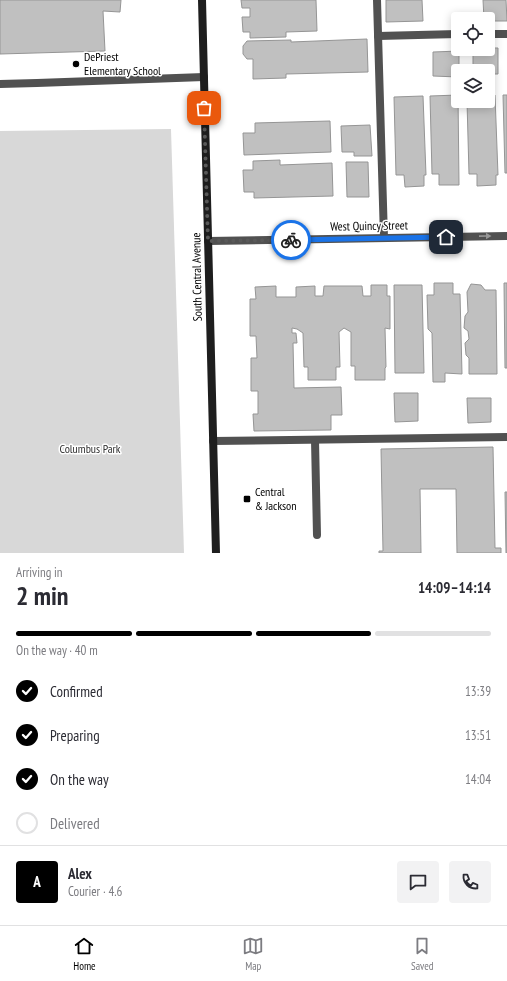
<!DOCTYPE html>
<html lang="en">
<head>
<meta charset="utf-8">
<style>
	:root { --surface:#fff; --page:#f2f2f3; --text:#2b2b33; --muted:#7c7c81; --line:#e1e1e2; --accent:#000 }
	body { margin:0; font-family:"PT Sans Narrow",sans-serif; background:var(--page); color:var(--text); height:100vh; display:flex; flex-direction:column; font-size:15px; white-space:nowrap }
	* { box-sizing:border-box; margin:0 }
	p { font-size:13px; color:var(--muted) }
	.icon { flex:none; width:22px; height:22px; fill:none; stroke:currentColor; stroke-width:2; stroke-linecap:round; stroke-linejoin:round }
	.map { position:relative; height:553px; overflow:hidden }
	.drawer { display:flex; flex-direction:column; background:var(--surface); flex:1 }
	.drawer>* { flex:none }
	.buttons { position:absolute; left:451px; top:12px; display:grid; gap:8px }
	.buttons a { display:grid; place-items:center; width:44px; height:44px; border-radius:4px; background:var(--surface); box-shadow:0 2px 10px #0003; font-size:20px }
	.pin { position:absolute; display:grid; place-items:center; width:34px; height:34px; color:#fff; margin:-17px; border-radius:8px; box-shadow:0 2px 6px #0006 }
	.courier { position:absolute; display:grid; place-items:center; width:40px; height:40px; margin:-20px; border:3px solid #1a73e8; border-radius:50%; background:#fff; color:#222; box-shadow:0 1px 5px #0007 }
	.overview em { font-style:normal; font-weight:700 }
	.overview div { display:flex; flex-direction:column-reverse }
	.overview { display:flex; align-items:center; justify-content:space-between; height:68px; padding:0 16px }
	h1 { font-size:26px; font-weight:700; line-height:30px }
	.bar { display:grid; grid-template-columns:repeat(4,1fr); gap:6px 4px; align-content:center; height:48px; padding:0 16px }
	.bar i { height:5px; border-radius:3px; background:var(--line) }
	.bar .on { background:var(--accent) }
	.bar p { grid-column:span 4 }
	.line { display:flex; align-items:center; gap:10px; padding:0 16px; border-top:1px solid var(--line) }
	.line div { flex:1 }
	.round { display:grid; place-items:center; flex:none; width:42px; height:42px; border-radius:4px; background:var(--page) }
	ol { padding:0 16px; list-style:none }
	li { display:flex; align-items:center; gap:12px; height:44px }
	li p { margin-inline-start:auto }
	li .icon { padding:4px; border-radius:50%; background:var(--accent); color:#fff; stroke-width:4 }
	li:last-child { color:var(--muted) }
	li i { width:22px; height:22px; border:2px solid var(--line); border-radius:50% }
	.tab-bar { display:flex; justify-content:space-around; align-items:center; height:56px; border-top:1px solid var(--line); background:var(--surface); font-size:11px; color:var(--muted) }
	.tab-bar a { display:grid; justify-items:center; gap:2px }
	.tab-bar .on { color:var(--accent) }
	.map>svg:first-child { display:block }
	.green { fill:#d8d8d8 }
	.building { fill:#c0c0c0; stroke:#959595 }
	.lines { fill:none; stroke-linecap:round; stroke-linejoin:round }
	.lane { stroke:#515151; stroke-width:8 }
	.street { stroke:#515151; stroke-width:8 }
	.secondary { stroke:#1e1e1e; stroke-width:8 }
	.oneway { fill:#979797 }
	.done { stroke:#595959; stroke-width:4; stroke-dasharray:0 7.2 }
	.route { stroke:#1a73e8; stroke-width:5 }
	.poi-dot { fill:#000; stroke:#fff; stroke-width:1.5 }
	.labels { text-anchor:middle; stroke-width:3; stroke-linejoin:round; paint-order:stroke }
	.poi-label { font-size:12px; fill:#000; stroke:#fff; text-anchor:start }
	.street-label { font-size:12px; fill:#000; stroke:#fff }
	.park-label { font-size:12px; fill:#2f2f2f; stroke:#fff }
</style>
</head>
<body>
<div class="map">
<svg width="507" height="553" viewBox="0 0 507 553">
	<rect width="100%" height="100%" fill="#fff"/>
	<!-- green -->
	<path class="green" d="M171,129L184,553H0V131Z"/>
	<!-- building -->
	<g class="building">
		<path d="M0,0H121L120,12L103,11L105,51L0,54Z"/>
		<path d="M241,0H316L317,31L286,32V37L250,38V32H243L242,17H250V8H242Z"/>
		<path d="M386,0H422L423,21L386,22Z"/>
		<path d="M483,0H506L507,21H488V19H484Z"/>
		<path d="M367,39L368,72L286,74V78L253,79V59H247L243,54V46L247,41L291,40V42Z"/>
		<path d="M488,48H498V74H488V71H473V49H488Z"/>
		<path d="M459,51V71H458V77L433,76V52Z"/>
		<path d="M458,95L459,185H439V174H432L430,96Z"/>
		<path d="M488,95H495L498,175H496V185L477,186V174H469L467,101H488Z"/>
		<path d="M503,95H507V173H505Z"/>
		<path d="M423,96L426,175H424V186L405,187L404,175H396L394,97Z"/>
		<path d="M330,121L331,152L244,155L243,133H255V123Z"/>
		<path d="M370,125L372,156H354V152H342L341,126Z"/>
		<path d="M280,160V165L332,163L333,196L254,198V192H244L243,170H253V161Z"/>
		<path d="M346,162H368L369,197H347Z"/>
		<path d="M434,283H453V294H460L462,374L445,373V382H433L432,333L428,329L427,295H434Z"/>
		<path d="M504,283H507V368H505Z"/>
		<path d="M471,284L481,285L485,290H496L497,374H469V358L466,355L465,343L469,339L468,331L464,328L465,316L468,312L467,292Z"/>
		<path d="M371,285H387V296H390V329L385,328L386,367L385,368V380H355V366H351V332L344,328L339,332L340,367H336V380H308V367H304L303,333L297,329L292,328V333H296L297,343H293L294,388L341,387L342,415H331V430L254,431L253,414H258V391H251V358H257L256,336H250V299H256L255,287L276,286V297H296V287L315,286V296H323L324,286H362L363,296H371Z"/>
		<path d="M394,285H422L424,373H395Z"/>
		<path d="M394,393H418V421L395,422Z"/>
		<path d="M467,398H491V422L468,423Z"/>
		<path d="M493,447L495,548H501V553H457L456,489H420L421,553H379V551H383L381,449Z"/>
		<path d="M505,492H507V553H506Z"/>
	</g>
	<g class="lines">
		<!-- lane -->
		<g class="lane">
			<path d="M377,0L384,238"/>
			<path d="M488,34H507"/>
			<path d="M378,36L458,34"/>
			<path d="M0,84L37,83L204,77"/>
			<path d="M315,440L317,535"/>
			<path d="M213,441L507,437"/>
		</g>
		<!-- street -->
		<path class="street" d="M208,241L507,236"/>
		<!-- secondary -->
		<path class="secondary" d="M202,0L216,553"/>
	</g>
	<!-- one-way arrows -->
	<defs><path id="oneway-solid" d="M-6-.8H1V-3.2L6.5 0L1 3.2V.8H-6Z"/></defs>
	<use class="oneway" href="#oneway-solid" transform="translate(485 236) rotate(-1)"/>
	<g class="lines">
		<!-- done -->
		<path class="done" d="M204,108L208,241L291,240"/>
		<!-- route -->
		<path class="route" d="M291,240L446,237"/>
	</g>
	<!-- markers -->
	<g class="poi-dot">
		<circle cx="76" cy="64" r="4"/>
		<rect x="243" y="495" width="8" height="8" rx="2"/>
	</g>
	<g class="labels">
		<!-- poi labels -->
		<g class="poi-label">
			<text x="84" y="61">DePriest<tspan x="84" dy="14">Elementary School</tspan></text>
			<text x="255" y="496">Central<tspan x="255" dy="14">&amp; Jackson</tspan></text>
		</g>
		<!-- street labels -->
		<g class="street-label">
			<text transform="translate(369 226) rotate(-1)" y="4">West Quincy Street</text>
			<text transform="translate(197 277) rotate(-91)" y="4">South Central Avenue</text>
		</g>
		<!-- park labels -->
		<g class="park-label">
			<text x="90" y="453">Columbus Park</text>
		</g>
	</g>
</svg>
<div class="buttons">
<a><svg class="icon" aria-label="locate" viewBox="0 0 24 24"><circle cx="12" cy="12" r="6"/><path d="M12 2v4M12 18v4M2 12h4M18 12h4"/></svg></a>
<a><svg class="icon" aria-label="layers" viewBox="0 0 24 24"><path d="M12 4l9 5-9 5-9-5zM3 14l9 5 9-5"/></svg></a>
</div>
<div class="pin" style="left:204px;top:108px;background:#ea580c"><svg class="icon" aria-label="bag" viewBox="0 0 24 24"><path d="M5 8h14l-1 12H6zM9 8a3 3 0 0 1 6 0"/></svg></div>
<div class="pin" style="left:446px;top:237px;background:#1f2937"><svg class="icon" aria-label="home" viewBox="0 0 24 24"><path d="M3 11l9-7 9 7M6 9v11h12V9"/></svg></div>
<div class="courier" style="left:291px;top:240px"><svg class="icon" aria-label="bike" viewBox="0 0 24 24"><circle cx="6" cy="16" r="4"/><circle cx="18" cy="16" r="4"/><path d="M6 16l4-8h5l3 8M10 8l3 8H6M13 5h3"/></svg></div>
</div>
<section class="drawer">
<div class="overview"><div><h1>2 min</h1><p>Arriving in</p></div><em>14:09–14:14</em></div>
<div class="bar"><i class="on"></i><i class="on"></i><i class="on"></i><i></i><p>On the way · 40 m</p></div>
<ol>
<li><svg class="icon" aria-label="check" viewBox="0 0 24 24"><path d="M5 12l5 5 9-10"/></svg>Confirmed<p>13:39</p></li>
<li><svg class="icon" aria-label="check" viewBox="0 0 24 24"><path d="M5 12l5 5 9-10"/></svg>Preparing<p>13:51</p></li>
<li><svg class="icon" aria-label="check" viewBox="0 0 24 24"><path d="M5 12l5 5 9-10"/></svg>On the way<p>14:04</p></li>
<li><i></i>Delivered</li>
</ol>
<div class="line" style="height:72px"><b class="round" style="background:var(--accent);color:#fff">A</b><div><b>Alex</b><p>Courier · 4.6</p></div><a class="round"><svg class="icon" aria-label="chat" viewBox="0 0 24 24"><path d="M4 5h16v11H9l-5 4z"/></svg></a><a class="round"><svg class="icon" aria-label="phone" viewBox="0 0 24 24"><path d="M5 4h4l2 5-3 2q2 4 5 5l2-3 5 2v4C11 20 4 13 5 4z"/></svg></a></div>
</section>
<nav class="tab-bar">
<a class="on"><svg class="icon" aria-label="home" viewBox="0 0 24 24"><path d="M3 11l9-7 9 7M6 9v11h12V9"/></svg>Home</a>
<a><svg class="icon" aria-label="map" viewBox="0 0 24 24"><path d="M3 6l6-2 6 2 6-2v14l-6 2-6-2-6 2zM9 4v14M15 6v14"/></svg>Map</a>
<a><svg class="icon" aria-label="saved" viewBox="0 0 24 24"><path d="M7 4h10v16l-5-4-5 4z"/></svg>Saved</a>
</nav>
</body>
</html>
